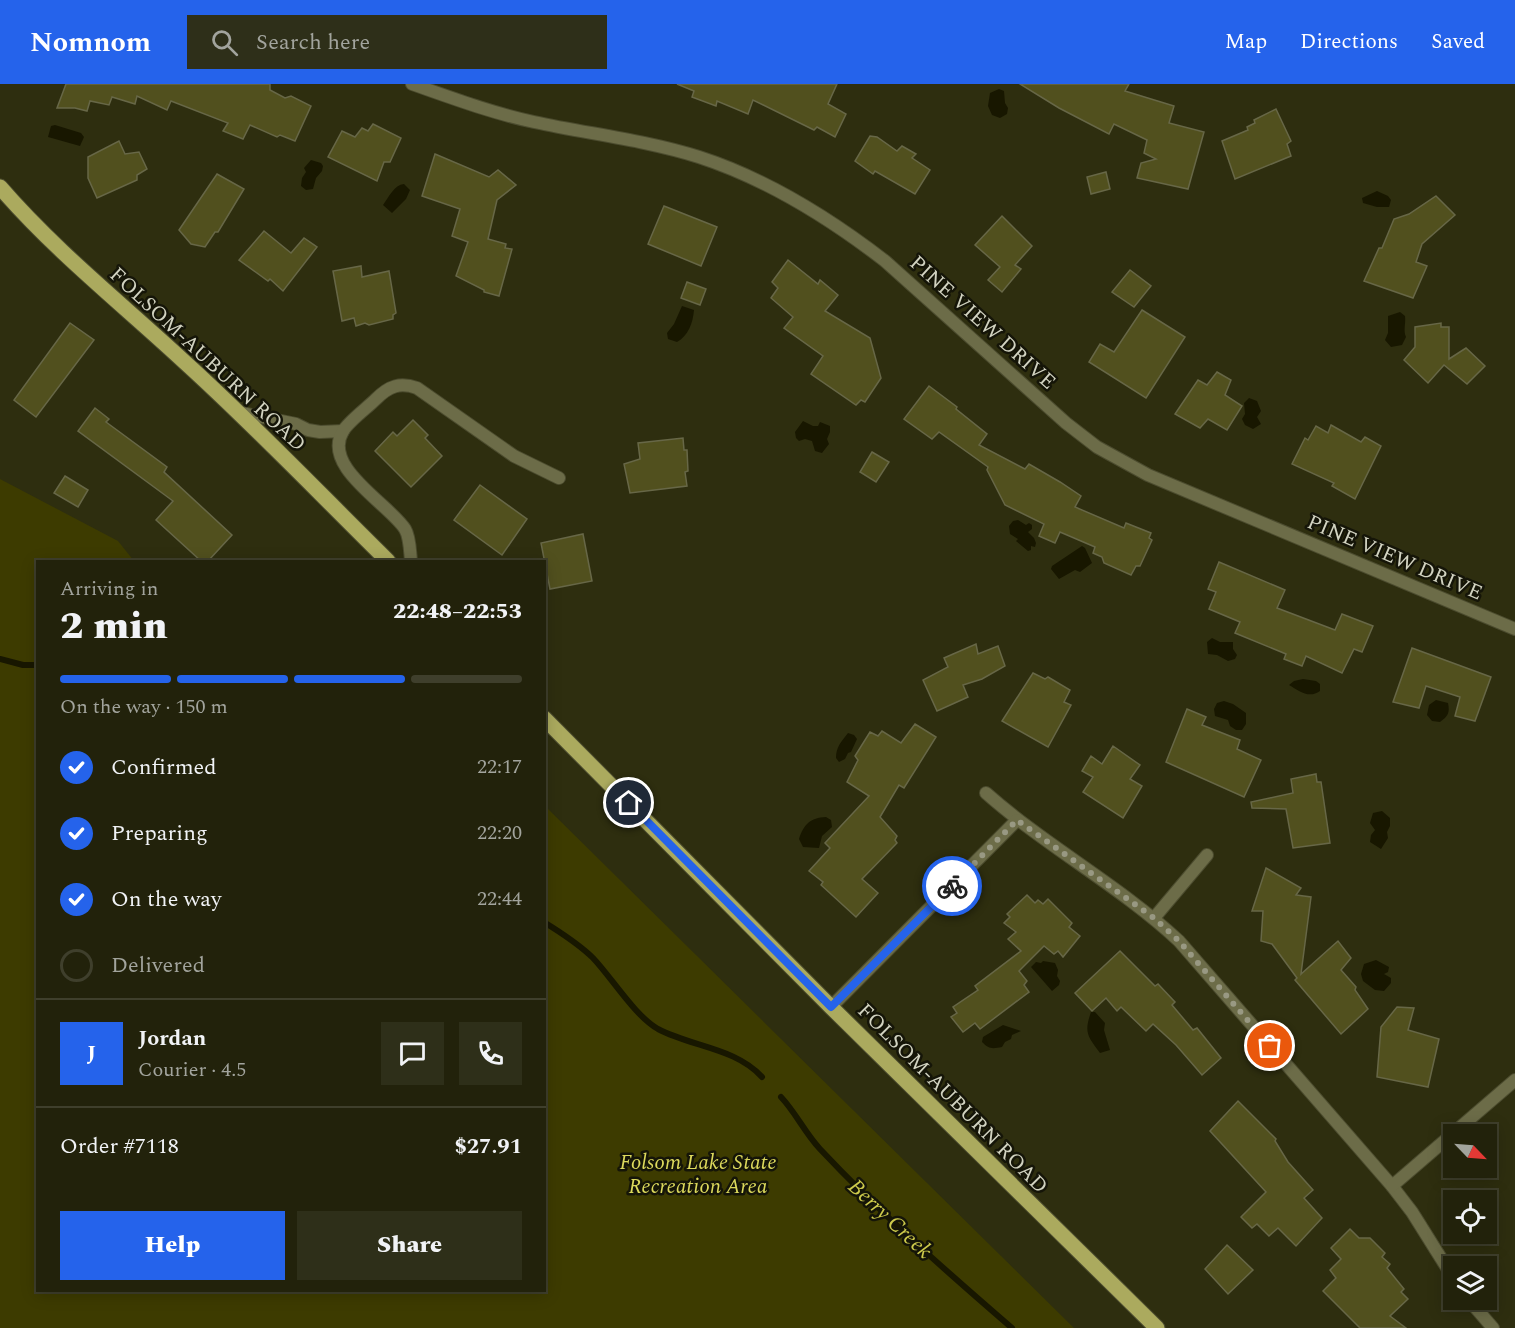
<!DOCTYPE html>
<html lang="en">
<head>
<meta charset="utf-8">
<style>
	:root { --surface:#22220b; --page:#2e2f19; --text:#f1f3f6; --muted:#a2a49d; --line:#3f3f2c; --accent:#2563eb }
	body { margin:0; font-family:Spectral,serif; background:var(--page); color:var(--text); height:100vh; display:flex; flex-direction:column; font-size:22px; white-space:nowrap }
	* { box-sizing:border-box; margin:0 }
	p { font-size:20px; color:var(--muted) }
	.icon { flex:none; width:33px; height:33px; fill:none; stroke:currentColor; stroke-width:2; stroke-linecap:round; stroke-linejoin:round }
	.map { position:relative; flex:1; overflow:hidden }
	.panel { position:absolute; left:36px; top:476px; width:510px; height:732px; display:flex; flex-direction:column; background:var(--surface); border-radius:0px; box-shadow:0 3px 15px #0003,0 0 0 2px var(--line) }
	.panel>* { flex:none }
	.needle { width:39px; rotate:115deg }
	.controls { position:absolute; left:1443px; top:1040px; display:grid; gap:12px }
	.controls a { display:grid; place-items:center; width:54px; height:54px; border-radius:0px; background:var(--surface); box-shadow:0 3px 15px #0003,0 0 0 2px var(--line); font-size:30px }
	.pin { position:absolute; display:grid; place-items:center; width:51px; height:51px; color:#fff; margin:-26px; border:3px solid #fff; border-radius:50%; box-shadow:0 2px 6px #0007 }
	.courier { position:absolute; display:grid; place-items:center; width:60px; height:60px; margin:-30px; border:4px solid #2563eb; border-radius:50%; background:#fff; color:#222; box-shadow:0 2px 8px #0007 }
	.headline em { font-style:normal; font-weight:800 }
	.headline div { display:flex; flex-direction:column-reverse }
	.headline { display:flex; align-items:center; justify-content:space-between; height:102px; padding:0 24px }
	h1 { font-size:39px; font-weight:800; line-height:45px }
	.bar { display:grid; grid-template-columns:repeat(4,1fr); gap:9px 6px; align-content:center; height:72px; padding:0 24px }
	.bar i { height:8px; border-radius:4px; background:var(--line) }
	.bar .current { background:var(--accent) }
	.bar p { grid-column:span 4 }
	.line { display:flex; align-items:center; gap:15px; padding:0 24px; border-top:2px solid var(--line) }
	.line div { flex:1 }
	.round { display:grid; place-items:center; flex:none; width:63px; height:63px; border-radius:0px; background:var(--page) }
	ol { padding:0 24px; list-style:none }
	li { display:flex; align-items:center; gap:18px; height:66px }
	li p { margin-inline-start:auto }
	li .icon { padding:6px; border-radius:50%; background:var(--accent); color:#fff; stroke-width:4 }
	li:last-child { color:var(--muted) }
	li i { width:33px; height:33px; border:3px solid var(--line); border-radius:50% }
	.action { display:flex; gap:12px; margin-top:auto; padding:12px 24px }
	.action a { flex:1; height:69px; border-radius:0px; background:var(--accent); color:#fff; font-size:24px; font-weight:800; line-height:69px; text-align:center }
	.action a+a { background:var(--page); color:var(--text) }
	header { display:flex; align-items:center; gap:36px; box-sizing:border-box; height:84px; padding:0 30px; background:var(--accent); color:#fff }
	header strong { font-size:28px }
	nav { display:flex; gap:33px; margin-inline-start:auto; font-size:21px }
	.search { width:420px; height:54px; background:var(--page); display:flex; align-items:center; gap:15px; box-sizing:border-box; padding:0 21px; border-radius:0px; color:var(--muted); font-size:22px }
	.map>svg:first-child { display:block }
	.green { fill:#3d3b00 }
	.water { fill:#181700 }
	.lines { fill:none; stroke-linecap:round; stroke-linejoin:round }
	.stream { stroke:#181700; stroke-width:6 }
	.building { fill:#51501e; stroke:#676747; stroke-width:1.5 }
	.minor-casing { stroke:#4c4c2f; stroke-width:14 }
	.primary-casing { stroke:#4c4c2f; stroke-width:17 }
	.minor { stroke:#6c6c48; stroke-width:12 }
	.primary { stroke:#abaa5e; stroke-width:15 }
	.done { stroke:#999983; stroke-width:6; stroke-dasharray:0 10.8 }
	.route { stroke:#2563eb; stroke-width:8 }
	.labels { text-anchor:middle; stroke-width:5; stroke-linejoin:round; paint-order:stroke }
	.street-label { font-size:21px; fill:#d2d3c1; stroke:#151508 }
	.park-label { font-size:21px; font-style:italic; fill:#dcd95c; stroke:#151508 }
	.water-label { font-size:22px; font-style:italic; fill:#cdca4b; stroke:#151508 }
</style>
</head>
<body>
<header>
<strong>Nomnom</strong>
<div class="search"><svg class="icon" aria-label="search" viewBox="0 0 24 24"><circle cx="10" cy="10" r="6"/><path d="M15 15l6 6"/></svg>Search here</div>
<nav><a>Map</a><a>Directions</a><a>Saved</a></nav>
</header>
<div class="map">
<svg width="1515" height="1244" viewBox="0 0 1515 1244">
	<rect width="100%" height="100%" fill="#2e2e0f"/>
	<!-- green -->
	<path class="green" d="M0,395L118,457L134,477H38V1206H544L545,722L1074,1244H0Z"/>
	<!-- water -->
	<g class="water">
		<path d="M999,5L1004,7L1005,19L1008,24L1007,30L1000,34L992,31L988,22L990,9Z"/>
		<path d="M55,41L81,49L84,53L80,62L48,53L51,42Z"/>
		<path d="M311,76L321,79L323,82L322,87L316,94L313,105L306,106L301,102L302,94L306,88L304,84Z"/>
		<path d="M404,100L410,106L406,115L392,129L383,121C389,113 394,101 404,100Z"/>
		<path d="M1377,107L1388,112L1391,116L1389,123H1377L1363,119L1362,114Z"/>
		<path d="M682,222L694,226C693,239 688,252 677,258L668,255L667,249L674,240Z"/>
		<path d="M1400,228L1405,232C1406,240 1403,246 1406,253L1402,261L1391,263L1385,256L1388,249V232Z"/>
		<path d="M1249,314L1257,317L1261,327L1257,333L1261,340L1253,345L1245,341L1242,335L1245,330L1244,319Z"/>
		<path d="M803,337L813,342H818L820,338L830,342V348L827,355L829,360L822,369L815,367L812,357L805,355L799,357L796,354L795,348Z"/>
		<path d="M1018,436L1026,441L1029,439L1032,441V445L1028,448L1034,454L1036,459L1035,463L1031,462V466L1028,467L1016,457L1018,455L1010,450L1009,442L1013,437Z"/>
		<path d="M1082,462L1085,464L1092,479L1080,488L1075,486L1059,495L1051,485L1052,482Z"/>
		<path d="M1212,554L1220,558H1233V565L1237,571L1235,575L1228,577L1217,571L1208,570L1207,558Z"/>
		<path d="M1303,595L1316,597L1320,600V607C1309,615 1299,607 1289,601L1294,597Z"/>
		<path d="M1436,616L1448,619C1450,629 1448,632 1440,638L1432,637L1427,631L1429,621Z"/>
		<path d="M1224,617L1233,620L1246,629V640L1242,646H1236L1230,642L1228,636L1215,632L1214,625L1217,619Z"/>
		<path d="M848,649L854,651L857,655L851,668L848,669L845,675L839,678L836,674C836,663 841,658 848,649Z"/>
		<path d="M1382,727L1390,734V742L1387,748L1388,754L1381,765L1370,758L1371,751L1375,746L1370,739L1373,729Z"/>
		<path d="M826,733L831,736L832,743L822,752L819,764L803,763L799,755C804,740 810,734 826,733Z"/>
		<path d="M1376,876L1389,883L1388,888L1384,890L1391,894V899L1384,907L1375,906L1363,897L1361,890L1364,880Z"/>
		<path d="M1043,877L1055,879L1058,886L1057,892L1060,897L1059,901L1052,907L1031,883L1036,878L1041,879Z"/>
		<path d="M1091,928H1095L1105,939L1104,946L1110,966L1100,969C1087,952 1084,948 1091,928Z"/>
		<path d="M1003,941L1021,947L1012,951L1011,955L1005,958L1002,963C992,965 989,965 982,958L983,953Z"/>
	</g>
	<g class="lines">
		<!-- stream -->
		<g class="stream">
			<path d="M0,575L23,581H38"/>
			<path d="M544,838C561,849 578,859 593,874C612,894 635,932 658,945C692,963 736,964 762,993"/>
			<path d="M781,1013C796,1029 805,1049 820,1065C880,1129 946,1187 1012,1244"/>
		</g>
	</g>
	<!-- building -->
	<g class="building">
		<path d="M66,0H270V6L285,14L291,12L311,22L295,57L280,51L277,53L250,41L243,55L223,47L228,39L171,17L167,26L137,12L135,20L112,13L109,21L90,17L87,27L75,24H57Z"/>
		<path d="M677,0H837L828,20L846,30L835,53L817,43L814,46L753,16L748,30L717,17L716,22L692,13L694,7Z"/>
		<path d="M1020,0H1129L1125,7L1174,22L1169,39L1204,48L1188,105L1137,94L1141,79L1156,75L1144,69L1147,56L1114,40L1109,50L1059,24Z"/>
		<path d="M1276,25L1291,57L1287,60L1291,72L1235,95L1222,57L1248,46L1247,43L1255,39L1254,36Z"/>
		<path d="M373,40L401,54L390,78H384L377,97L328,73L342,47L355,53L362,44L368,47Z"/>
		<path d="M870,52L877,53L897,67L902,62L916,70L912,74L930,86L915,110L875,87L873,90L855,77Z"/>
		<path d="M119,57L125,70L139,68L147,85L137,91V96L97,114L88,94V73Z"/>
		<path d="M435,70L489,93L498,86L516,101L497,116L488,155L506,160L505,164L512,165L499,212L484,208V206L456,192L468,158L452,152L460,125L422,112Z"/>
		<path d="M1106,88L1110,105L1091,110L1087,93Z"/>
		<path d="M217,90L244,105L218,148H215L205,163L191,160L179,146Z"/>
		<path d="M1436,112L1455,131L1422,160L1416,178L1427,182L1413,214L1364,197L1379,164H1382L1394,135L1409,130Z"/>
		<path d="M664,122L717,143L701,182L648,160Z"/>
		<path d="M1002,132L1032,162L1015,181L1021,185L1002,208L988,196L1000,183L975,161Z"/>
		<path d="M264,147L291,169L304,154L317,163L283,207L270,195L268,197L239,176Z"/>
		<path d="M788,176L818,200L820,196L838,211L825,227L870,254L881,294L865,318L861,316L856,321L811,290L823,272L784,244L793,233L771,214L778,204L772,198Z"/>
		<path d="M361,182L362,193L389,187L396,229L393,231V235L369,241L365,239L356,242L354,234L342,237L333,187Z"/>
		<path d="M1130,186L1151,202L1134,223L1112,208Z"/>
		<path d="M687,198L706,205L700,221L681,214Z"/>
		<path d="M1142,226L1185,253L1146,314L1089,278L1100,260L1114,268Z"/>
		<path d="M70,239L94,256L36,333L14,316Z"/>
		<path d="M1441,239V243H1449V275L1466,264L1485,282L1467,300L1444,281L1428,299L1404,276L1415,263V243Z"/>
		<path d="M1217,288L1231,296L1225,311L1242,322L1227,346L1208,335L1200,344L1175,330L1198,296L1207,301Z"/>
		<path d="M929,302L957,323L956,325L987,350L979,361L1025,385L1029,380L1060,398L1081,412L1075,423L1124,444L1126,439L1151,449L1149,454L1152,456L1140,482H1136L1131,491L1104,479L1102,473L1093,469L1095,463L1060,448L1055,459L1039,452L1044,440L1005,421L987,386L988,383L939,348L932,355L904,335Z"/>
		<path d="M95,324L109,335L106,338L167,383L164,388L232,451L208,477H201L156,436L173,417L78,347Z"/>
		<path d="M413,336L428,351L425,354L442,372L411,403L375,367L393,348L397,352Z"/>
		<path d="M1331,341L1361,358L1365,353L1381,362L1355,415L1332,402L1334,399L1292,380L1305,354L1308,356L1316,342L1328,349Z"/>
		<path d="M683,354L684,366H687L688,387L685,388L687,402L630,409L624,380L640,375L638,359Z"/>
		<path d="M872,368L889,378L876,398L860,388Z"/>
		<path d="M65,392L88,406L78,423L54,409Z"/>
		<path d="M480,401L527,435L502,471L454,436Z"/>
		<path d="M583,450L592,497L550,505L541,459Z"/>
		<path d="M1219,478L1285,506L1277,524L1335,546L1342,530L1373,542L1362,568L1354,565L1342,589L1306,572L1302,582L1284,575L1286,570L1235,549L1240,538L1209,525L1216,508L1208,505Z"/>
		<path d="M976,560L978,570L998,562L1005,582L982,595L963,601L968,613L937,627L923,596L948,583L944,574Z"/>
		<path d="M1412,564L1491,593L1475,637L1455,632L1460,613L1426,602L1419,624L1393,618Z"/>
		<path d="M1033,589L1045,595L1048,593L1070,606L1064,618L1071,621L1048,663L1002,637Z"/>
		<path d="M1187,625L1206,633L1202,641L1240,656L1237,665L1261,676L1244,713L1166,678Z"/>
		<path d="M915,640L936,653L904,704L899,701L880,733L897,752L895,756L897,759L862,795L878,809L856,833L821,801L823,798L809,787L830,764L825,759L869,712L847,698L858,676L855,672L870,648L878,652L882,647L901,659Z"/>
		<path d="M1113,662L1140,681L1130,695L1142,702L1123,734L1083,708L1093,693L1082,687L1091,672L1102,680Z"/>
		<path d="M1316,690L1317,698H1321L1330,759L1293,764L1286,725L1252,724L1251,718L1293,709L1291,695Z"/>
		<path d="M1266,784L1301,804L1296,811L1311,813L1301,890L1338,857L1351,874L1341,886L1356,903L1355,906L1368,925L1341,950L1295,896L1297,894L1272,860L1261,857L1263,827H1252Z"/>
		<path d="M1027,811L1035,819L1038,816L1043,820L1048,815L1072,839L1069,843L1080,852L1063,873L1058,867L1054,870L1044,862L1019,887L1027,897L1024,901L1029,908L980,945L975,939L963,948L951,933L957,929L953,923L978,906L975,902L1021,867L1008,855L1016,848L1004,839L1010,833L1007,830Z"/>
		<path d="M1120,867L1155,902L1158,900L1175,918L1172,921L1193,946L1197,944L1221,974L1202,991L1176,961L1153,940L1146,947L1121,923L1117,927L1106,914L1092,927L1075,909Z"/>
		<path d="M1397,923L1414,924L1408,946L1439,955L1428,1003L1377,993L1381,943Z"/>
		<path d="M1238,1017L1276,1055L1275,1057L1288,1078L1313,1106L1304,1114L1322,1134L1296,1162L1278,1144L1269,1152L1257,1140L1252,1144L1241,1133L1266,1108L1210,1047Z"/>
		<path d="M1350,1145L1359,1154H1370L1385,1169L1382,1173L1390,1180L1387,1184L1404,1205L1401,1208L1408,1215L1390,1232L1406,1244H1360L1323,1207L1336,1194L1330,1186L1341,1175L1331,1164Z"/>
		<path d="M1227,1161L1253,1186L1228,1210L1205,1185Z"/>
	</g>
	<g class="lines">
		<!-- minor casing -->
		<g class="minor-casing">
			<g id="minor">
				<path d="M412,0C452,14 492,29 534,38C589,50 645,56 699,73C767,95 828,133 885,177L1066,339L1097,363L1148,391L1515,545"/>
				<path d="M237,328L296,340L308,346L320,348L343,347"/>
				<path d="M411,477C410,468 410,453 405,445C389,420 321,383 343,347C349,337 367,324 376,315C389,302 400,298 417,304L514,372L559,394"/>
				<path d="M986,709C1047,763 1120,802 1179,857L1392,1102L1412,1128L1454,1195"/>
				<path d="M1154,834L1207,771"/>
				<path d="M831,923L1017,736"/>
				<path d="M1392,1102L1515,996"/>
				<path d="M1468,1215L1493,1244"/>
			</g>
		</g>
		<!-- primary casing -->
		<g class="primary-casing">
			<g id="primary">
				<path d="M0,103C57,169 126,223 189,282C258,345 322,412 388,477"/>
				<path d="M544,634L831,923L1157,1244"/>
			</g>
		</g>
		<!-- minor -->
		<use href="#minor" class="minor"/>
		<!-- primary -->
		<use href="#primary" class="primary"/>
	</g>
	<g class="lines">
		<!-- done -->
		<path class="done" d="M952,802L1017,736L1154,834L1179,857L1270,962"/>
		<!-- route -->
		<path class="route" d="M629,719L831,923L952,802"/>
	</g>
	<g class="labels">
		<!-- street labels -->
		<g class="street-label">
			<text transform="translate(983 238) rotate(42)" y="7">PINE VIEW DRIVE</text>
			<text transform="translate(208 275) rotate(43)" y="7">FOLSOM-AUBURN ROAD</text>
			<text transform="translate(1395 473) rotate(23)" y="7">PINE VIEW DRIVE</text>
			<text transform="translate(953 1014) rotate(45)" y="7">FOLSOM-AUBURN ROAD</text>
		</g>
		<!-- park labels -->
		<g class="park-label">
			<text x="698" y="1085">Folsom Lake State<tspan x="698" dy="24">Recreation Area</tspan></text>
		</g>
		<!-- water labels -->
		<g class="water-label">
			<text transform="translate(891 1134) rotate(43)" y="8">Berry Creek</text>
		</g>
	</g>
</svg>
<div class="controls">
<a><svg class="needle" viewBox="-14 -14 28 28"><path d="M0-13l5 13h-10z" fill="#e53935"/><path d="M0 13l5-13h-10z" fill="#a2a49d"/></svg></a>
<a><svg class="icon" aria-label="locate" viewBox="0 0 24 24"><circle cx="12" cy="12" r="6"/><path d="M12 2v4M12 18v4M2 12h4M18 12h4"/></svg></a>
<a><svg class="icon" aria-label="layers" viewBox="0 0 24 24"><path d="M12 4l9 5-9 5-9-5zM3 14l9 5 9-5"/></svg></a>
</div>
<div class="pin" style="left:1270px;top:962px;background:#ea580c"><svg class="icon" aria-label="bag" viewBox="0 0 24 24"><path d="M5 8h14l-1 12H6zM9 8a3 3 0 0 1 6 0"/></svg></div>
<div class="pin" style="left:629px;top:719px;background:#1f2937"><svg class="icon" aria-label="home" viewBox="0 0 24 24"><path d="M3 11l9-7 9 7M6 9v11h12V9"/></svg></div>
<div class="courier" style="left:952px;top:802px"><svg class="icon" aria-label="bike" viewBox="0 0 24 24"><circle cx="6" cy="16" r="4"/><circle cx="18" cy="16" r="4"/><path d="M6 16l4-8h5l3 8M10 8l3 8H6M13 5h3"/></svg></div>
<section class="panel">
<div class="headline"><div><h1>2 min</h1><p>Arriving in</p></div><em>22:48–22:53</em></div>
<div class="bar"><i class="current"></i><i class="current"></i><i class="current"></i><i></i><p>On the way · 150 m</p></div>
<ol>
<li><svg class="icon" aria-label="check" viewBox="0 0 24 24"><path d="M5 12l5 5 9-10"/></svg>Confirmed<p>22:17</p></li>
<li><svg class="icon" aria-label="check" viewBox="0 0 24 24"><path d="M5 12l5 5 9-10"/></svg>Preparing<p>22:20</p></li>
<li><svg class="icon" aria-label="check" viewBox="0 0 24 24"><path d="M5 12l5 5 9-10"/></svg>On the way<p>22:44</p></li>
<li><i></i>Delivered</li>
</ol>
<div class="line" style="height:108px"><b class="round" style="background:var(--accent);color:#fff">J</b><div><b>Jordan</b><p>Courier · 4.5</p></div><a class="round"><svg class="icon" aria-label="chat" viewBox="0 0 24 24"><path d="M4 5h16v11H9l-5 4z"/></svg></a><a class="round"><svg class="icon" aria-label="phone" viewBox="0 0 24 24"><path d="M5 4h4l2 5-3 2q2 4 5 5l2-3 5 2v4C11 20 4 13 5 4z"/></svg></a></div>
<div class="line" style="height:78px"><div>Order #7118</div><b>$27.91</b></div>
<div class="action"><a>Help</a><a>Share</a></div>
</section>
</div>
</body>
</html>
